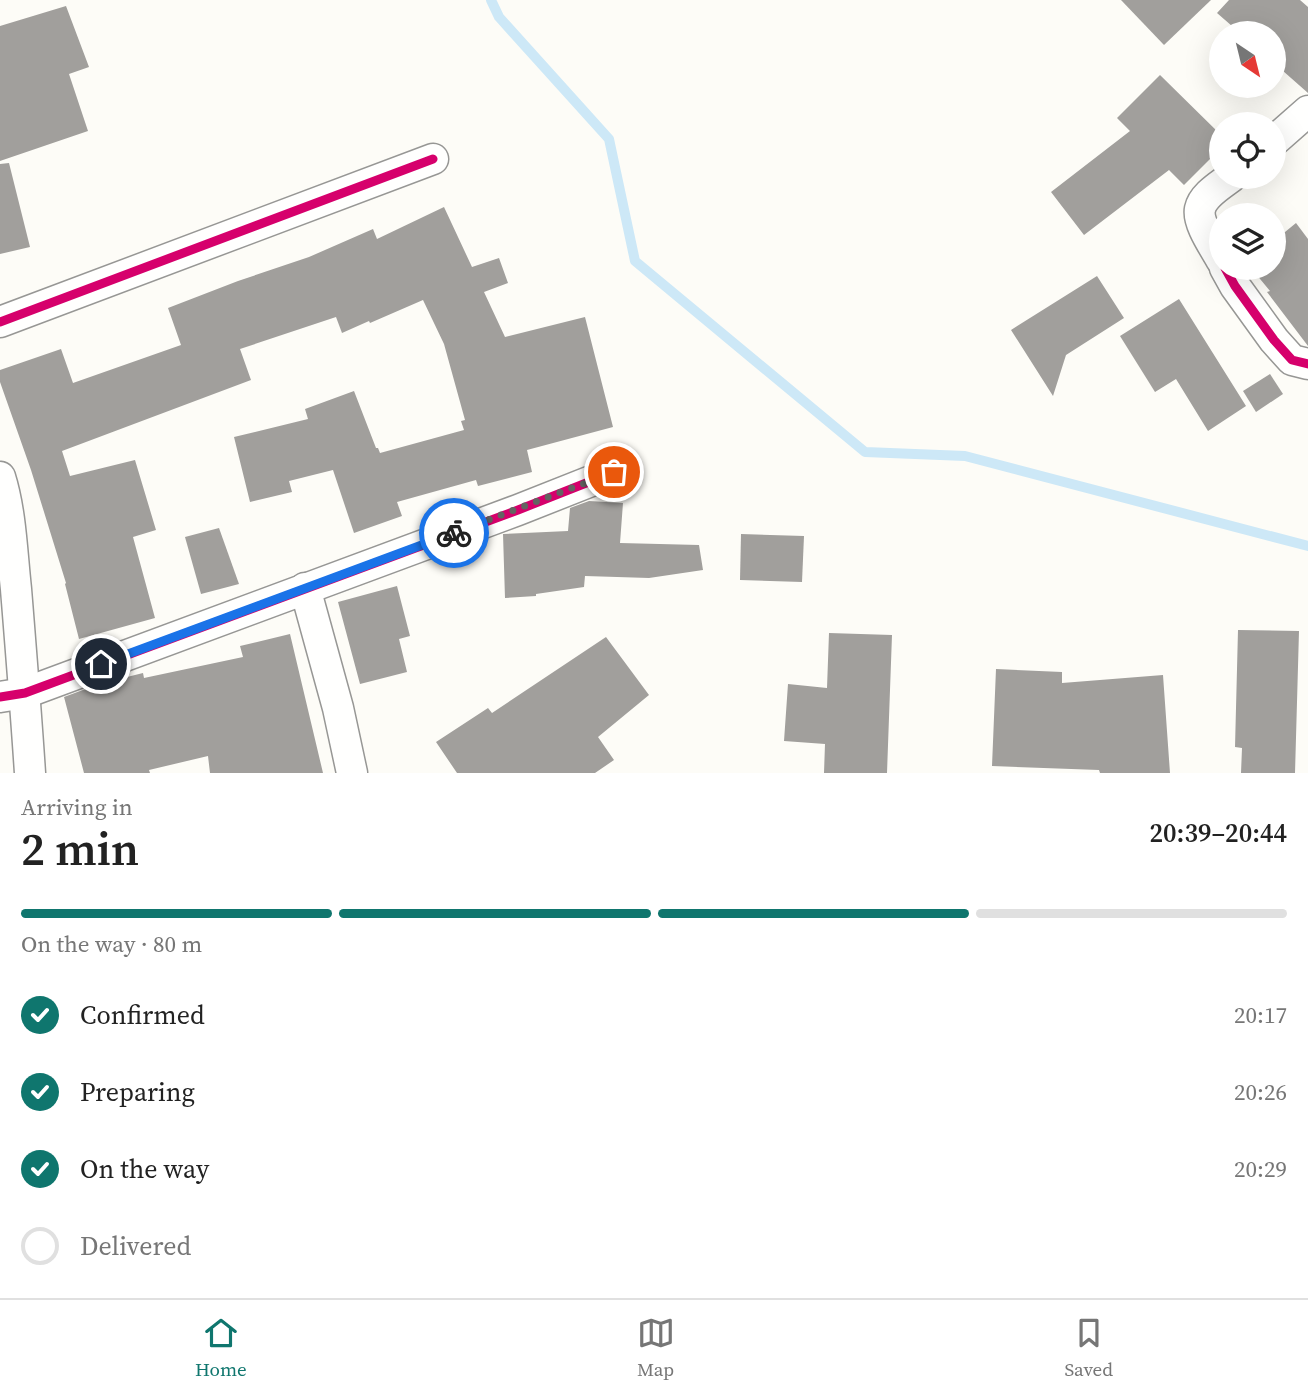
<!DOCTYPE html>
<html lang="en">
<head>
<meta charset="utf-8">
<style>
	:root { --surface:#fff; --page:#f6f6f6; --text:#222; --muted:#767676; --line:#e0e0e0; --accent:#0f766e }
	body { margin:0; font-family:"Source Serif 4",serif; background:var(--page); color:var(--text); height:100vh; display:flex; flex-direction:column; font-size:26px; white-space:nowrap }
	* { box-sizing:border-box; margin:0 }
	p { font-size:23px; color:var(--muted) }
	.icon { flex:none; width:38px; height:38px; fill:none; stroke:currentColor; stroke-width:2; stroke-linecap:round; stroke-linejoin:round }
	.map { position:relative; height:773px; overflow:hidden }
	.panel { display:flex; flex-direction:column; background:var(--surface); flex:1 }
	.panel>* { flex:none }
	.needle { width:46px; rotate:145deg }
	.buttons { position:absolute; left:1209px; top:21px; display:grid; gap:14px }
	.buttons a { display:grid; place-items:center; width:77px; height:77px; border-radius:50%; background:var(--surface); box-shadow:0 7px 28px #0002; font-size:35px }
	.pin { position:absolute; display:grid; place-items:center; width:60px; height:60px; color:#fff; margin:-30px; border:4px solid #fff; border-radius:50%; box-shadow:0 2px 7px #0007 }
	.courier { position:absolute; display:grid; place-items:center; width:70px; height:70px; margin:-35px; border:5px solid #1a73e8; border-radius:50%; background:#fff; color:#222; box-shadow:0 2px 9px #0007 }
	.summary em { font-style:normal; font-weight:600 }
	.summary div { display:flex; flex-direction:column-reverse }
	.summary { display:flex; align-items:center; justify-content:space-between; height:119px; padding:0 21px }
	h1 { font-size:46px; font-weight:600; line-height:52px }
	.bar { display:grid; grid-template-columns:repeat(4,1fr); gap:10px 7px; align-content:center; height:84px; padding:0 21px }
	.bar i { height:9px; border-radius:5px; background:var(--line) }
	.bar .selected { background:var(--accent) }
	.bar p { grid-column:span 4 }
	ol { padding:0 21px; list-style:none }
	li { display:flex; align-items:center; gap:21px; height:77px }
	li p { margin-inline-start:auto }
	li .icon { padding:7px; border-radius:50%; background:var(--accent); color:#fff; stroke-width:4 }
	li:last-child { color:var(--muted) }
	li i { width:38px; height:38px; border:4px solid var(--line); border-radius:50% }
	.menu { display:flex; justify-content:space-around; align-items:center; height:98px; border-top:2px solid var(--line); background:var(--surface); font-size:19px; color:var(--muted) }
	.menu a { display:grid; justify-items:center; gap:4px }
	.menu .selected { color:var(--accent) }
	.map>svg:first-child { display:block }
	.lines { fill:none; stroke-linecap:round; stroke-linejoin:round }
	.stream { stroke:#cde8f7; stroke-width:10 }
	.building { fill:#a19f9c }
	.street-casing { stroke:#979795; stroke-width:33 }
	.street { stroke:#fffffe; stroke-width:30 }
	.cycleway-casing { stroke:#fff; stroke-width:13 }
	.cycleway { stroke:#d6006c; stroke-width:9 }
	.done { stroke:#646362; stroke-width:7; stroke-dasharray:0 12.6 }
	.route { stroke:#1a73e8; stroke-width:9 }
</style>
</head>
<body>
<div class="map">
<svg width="1308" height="773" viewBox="0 0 1308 773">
	<rect width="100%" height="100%" fill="#fdfcf7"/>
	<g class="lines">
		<!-- stream -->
		<path class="stream" d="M491,0L499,17L609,139L635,261L865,452L965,456L1308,546"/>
	</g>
	<!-- building -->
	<g class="building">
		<path d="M1121,0H1211L1164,45Z"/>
		<path d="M1229,0H1300L1308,7V93L1274,63V33H1240L1217,13Z"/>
		<path d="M66,6L89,67L69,74L88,131L0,161V26Z"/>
		<path d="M1160,75L1222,136V147L1184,185L1169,170L1084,235L1051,192L1130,131L1117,118Z"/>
		<path d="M9,163L30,247L0,254V164Z"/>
		<path d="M444,207L472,267L499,258L508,283L484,292L505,337L585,317L613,427L527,450L532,472L478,486L476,480L397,502L402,516L354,533L333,470L289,481L292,492L250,502L234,437L308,419L305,409L354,391L376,448H378L380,453L464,430L461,421L465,420L444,344L423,300L370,323L369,321L342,333L336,317L240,349L251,380L62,451L70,476L135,460L156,530L133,537L155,618L79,639L65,584L66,583L31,470L0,382V370L61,349L73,383L181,345L168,308L238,281L309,257L373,229L377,239Z"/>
		<path d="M1296,223L1308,239V346L1267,292L1270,291L1251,268H1274V241Z"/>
		<path d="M1097,276L1124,318L1066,355L1053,396L1011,330Z"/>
		<path d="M1179,299L1246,406L1208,431L1176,379L1155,392L1120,336Z"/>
		<path d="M1270,374L1283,394L1256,412L1243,391Z"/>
		<path d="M589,501L623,503L620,543L699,545L703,570L649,578L585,576L584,587L536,594V596L505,598L503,534L568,531L570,508Z"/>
		<path d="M219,528L239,584L201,594L185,537Z"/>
		<path d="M741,534L804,536L802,582L740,580Z"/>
		<path d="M397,586L410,636L399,639L407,672L360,684L338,602Z"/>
		<path d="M1238,630L1299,631L1295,773H1241L1242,748L1235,747Z"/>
		<path d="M829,633L892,635L887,773H824L825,744L784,741L788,684L827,688Z"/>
		<path d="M290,634L323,773H210L208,756L149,770L150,773H84L64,697L99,684L143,673L144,678L243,657L240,646Z"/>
		<path d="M606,637L649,695L598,737L614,760L595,773H457L436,742L488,708L492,713Z"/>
		<path d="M996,669L1062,672V683L1163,675L1170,773H1100L1099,770L992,766Z"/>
	</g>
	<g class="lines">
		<!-- street casing -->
		<g class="street-casing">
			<g id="street">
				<path d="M1274,141L1308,111"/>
				<path d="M1222,261C1215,248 1197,223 1200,209C1203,195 1221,185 1231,177"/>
				<path d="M1225,268L1235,286L1274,340L1292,360L1308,364"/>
				<path d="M0,322L433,159"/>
				<path d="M0,477C11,512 12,553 16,589C21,651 26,712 30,773"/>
				<path d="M305,588L338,708L352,773"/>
				<path d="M0,697L25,693L518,510L614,472"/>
			</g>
		</g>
		<!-- street -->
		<use href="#street" class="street"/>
		<!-- cycleway casing -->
		<g class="cycleway-casing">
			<g id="cycleway">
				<path d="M1225,268L1235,286L1274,340L1292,360L1308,364"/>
				<path d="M0,322L433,159"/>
				<path d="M0,697L25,693L518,510L614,472"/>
			</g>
		</g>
		<!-- cycleway -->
		<use href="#cycleway" class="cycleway"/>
	</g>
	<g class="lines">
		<!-- done -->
		<path class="done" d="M454,533L614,472"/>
		<!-- route -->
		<path class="route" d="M101,664L454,533"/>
	</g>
</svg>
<div class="buttons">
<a><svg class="needle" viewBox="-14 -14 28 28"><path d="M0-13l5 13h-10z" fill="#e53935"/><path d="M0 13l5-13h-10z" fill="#767676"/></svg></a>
<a><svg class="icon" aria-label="locate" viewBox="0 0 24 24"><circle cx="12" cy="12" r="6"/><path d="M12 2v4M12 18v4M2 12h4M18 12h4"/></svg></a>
<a><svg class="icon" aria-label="layers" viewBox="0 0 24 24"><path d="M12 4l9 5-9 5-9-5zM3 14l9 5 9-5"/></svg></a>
</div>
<div class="pin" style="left:614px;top:472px;background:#ea580c"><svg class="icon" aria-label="bag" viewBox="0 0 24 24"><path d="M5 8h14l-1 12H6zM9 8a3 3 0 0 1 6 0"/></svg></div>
<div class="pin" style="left:101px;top:664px;background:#1f2937"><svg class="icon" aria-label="home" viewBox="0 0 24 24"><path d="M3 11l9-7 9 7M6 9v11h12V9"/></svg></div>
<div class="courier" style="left:454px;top:533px"><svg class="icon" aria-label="bike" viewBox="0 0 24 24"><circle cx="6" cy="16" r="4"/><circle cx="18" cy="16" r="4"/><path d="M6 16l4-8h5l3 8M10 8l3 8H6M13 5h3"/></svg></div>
</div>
<section class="panel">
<div class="summary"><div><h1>2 min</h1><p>Arriving in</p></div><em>20:39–20:44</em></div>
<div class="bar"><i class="selected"></i><i class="selected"></i><i class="selected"></i><i></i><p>On the way · 80 m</p></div>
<ol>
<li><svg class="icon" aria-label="check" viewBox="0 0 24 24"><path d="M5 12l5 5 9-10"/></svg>Confirmed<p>20:17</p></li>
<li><svg class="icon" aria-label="check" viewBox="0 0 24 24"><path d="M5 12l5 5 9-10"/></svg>Preparing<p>20:26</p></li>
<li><svg class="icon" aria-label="check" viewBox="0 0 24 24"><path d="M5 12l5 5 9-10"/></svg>On the way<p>20:29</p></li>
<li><i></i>Delivered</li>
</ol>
</section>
<nav class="menu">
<a class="selected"><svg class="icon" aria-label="home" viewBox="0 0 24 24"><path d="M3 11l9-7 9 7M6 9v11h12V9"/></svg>Home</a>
<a><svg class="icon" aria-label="map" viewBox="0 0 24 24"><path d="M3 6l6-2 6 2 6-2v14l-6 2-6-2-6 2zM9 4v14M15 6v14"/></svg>Map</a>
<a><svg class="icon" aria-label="saved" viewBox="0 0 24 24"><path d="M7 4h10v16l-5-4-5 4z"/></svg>Saved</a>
</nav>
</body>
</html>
